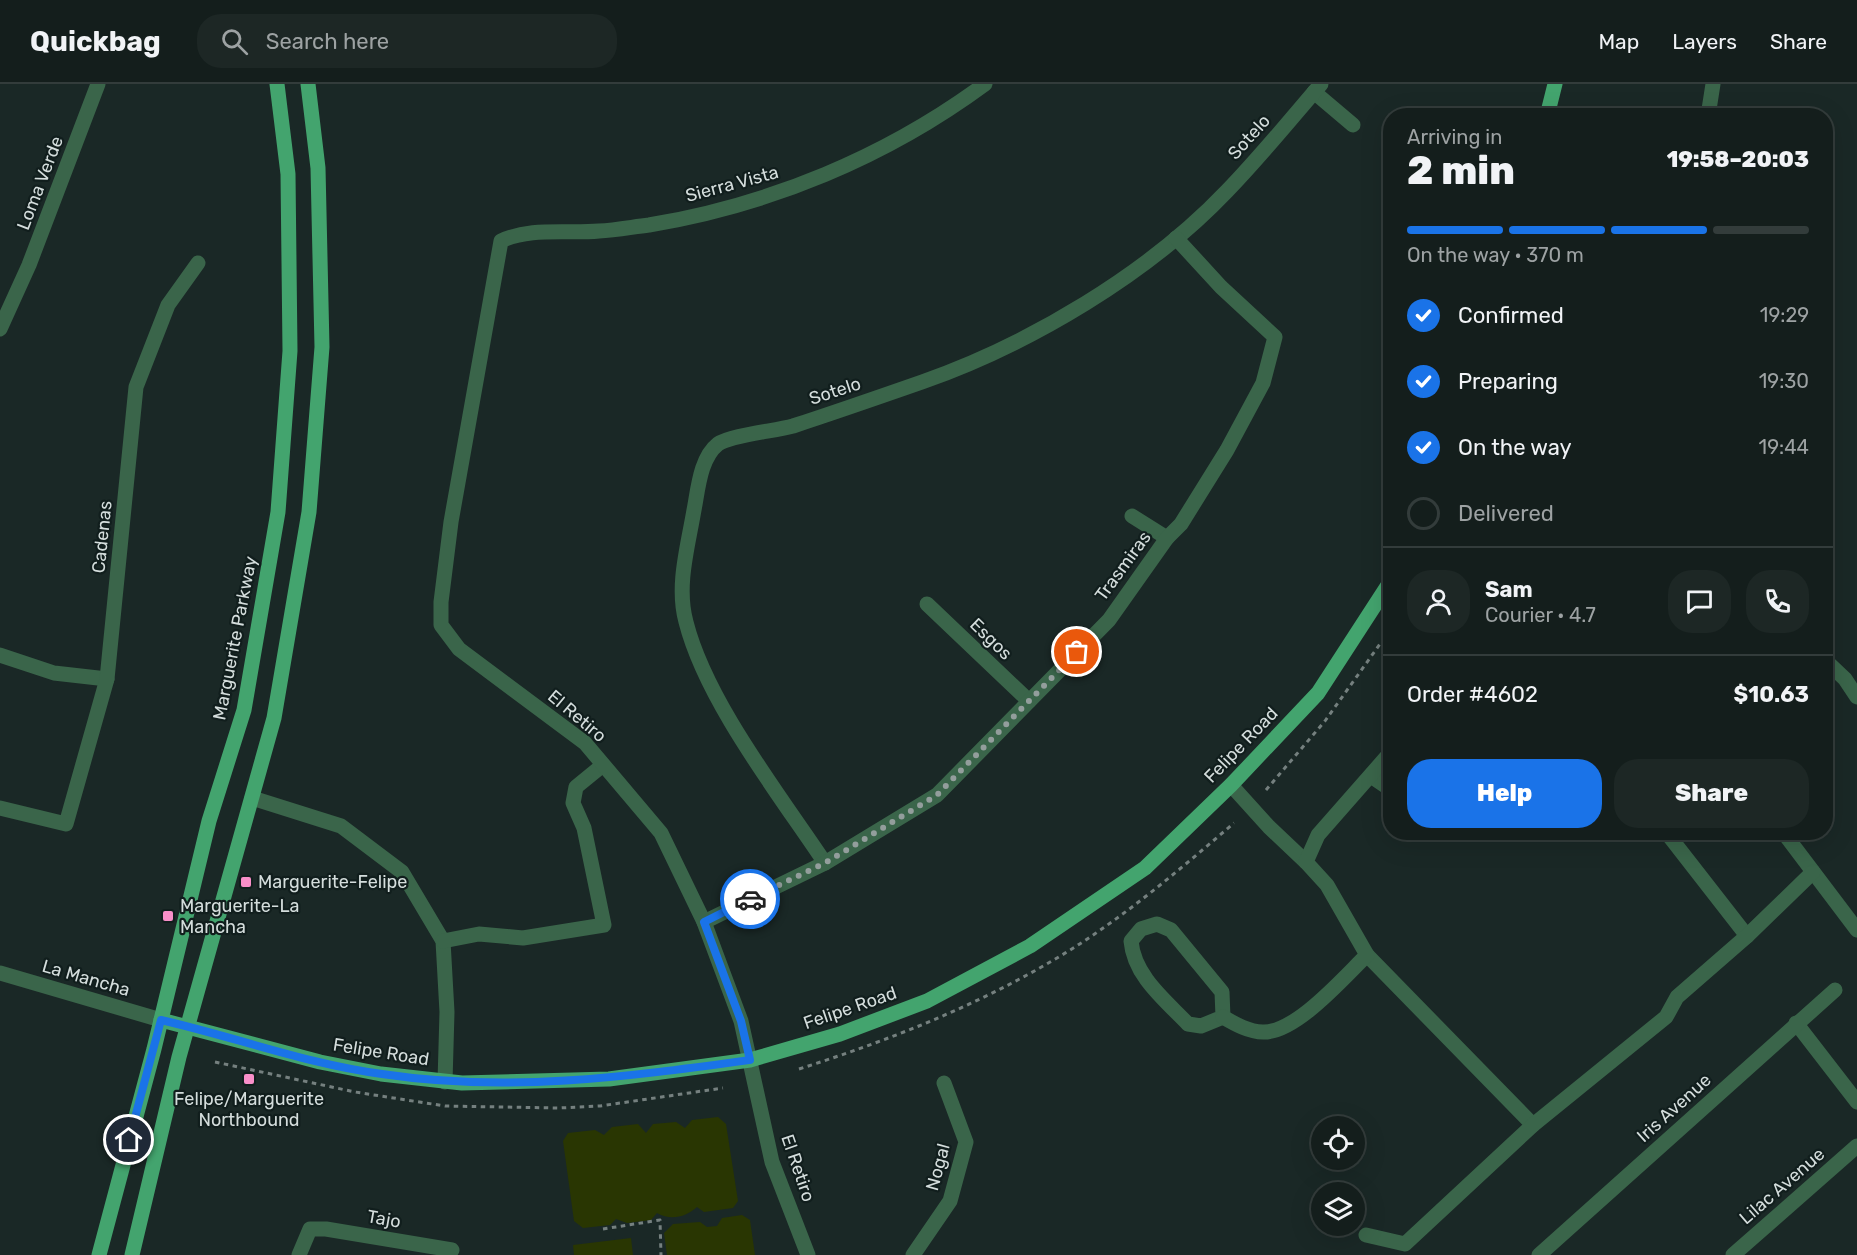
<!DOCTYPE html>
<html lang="en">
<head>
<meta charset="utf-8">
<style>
	:root { --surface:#141e1c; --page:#1d2725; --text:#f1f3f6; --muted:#9da2a3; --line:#333c3b; --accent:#1a73e8 }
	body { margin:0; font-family:Rubik,sans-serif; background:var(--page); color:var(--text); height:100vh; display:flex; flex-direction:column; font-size:22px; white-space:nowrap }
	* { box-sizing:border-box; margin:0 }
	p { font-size:20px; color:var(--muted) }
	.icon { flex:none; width:33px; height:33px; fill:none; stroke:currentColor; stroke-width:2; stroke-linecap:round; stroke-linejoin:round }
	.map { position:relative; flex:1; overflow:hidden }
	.sheet { position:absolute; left:1383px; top:24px; width:450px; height:732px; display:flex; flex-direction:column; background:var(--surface); border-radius:24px; box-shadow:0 6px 24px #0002,0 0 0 2px var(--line) }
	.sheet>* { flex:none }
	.controls { position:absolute; left:1311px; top:1032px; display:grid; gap:12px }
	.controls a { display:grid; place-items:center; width:54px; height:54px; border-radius:50%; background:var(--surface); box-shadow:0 6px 24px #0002,0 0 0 2px var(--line); font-size:30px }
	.pin { position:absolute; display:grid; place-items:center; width:51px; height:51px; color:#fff; margin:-26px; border:3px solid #fff; border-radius:50%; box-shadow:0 2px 6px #0007 }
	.courier { position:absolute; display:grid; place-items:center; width:60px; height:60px; margin:-30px; border:4px solid #1a73e8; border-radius:50%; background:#fff; color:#222; box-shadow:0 2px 8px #0007 }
	.overview em { font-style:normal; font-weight:800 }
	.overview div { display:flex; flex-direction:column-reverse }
	.overview { display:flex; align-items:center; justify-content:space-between; height:102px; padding:0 24px }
	h1 { font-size:39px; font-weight:800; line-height:45px }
	.bar { display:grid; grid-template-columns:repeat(4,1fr); gap:9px 6px; align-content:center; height:72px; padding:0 24px }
	.bar i { height:8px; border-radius:4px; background:var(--line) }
	.bar .selected { background:var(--accent) }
	.bar p { grid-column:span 4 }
	.line { display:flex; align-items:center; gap:15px; padding:0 24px; border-top:2px solid var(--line) }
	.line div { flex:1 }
	.round { display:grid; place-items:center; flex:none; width:63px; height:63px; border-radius:24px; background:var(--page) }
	ol { padding:0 24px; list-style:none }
	li { display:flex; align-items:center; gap:18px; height:66px }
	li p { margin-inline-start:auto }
	li .icon { padding:6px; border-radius:50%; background:var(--accent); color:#fff; stroke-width:4 }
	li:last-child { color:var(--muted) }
	li i { width:33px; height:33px; border:3px solid var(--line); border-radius:50% }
	.button { display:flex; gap:12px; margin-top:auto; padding:12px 24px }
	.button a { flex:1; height:69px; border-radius:24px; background:var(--accent); color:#fff; font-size:24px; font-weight:800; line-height:69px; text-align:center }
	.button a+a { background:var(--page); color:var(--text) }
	header { display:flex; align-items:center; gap:36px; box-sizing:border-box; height:84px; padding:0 30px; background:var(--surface); border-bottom:2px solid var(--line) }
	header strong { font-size:28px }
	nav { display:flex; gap:33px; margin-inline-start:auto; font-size:21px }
	.search { width:420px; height:54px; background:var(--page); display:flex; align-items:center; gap:15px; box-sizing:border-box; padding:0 21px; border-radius:24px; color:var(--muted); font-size:22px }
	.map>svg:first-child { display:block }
	.green { fill:#293602 }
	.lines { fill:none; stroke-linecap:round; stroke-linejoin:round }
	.path { stroke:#75807f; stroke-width:3; stroke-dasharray:4.5 4.5; stroke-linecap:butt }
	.minor { stroke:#3a654a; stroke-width:15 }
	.major { stroke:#43a46e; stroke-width:15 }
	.done { stroke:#939e9c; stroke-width:6; stroke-dasharray:0 10.8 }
	.route { stroke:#1a73e8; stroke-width:8 }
	.poi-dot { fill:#f98fc9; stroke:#111e1d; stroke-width:2 }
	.labels { text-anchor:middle; stroke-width:4.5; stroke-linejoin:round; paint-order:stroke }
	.street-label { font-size:18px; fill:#d4dddc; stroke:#111e1d }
	.poi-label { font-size:18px; fill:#d4dddc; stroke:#111e1d; text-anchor:start }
</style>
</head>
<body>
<header>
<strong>Quickbag</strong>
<div class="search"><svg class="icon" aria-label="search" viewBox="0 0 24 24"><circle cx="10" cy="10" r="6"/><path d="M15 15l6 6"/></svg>Search here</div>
<nav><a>Map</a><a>Layers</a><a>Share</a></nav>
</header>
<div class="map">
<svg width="1857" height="1171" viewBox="0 0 1857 1171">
	<rect width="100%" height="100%" fill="#1a2826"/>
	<!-- green -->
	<g class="green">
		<path d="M718,1033L726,1040L738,1117L733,1124L704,1128L697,1123C686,1133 671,1137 657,1129L651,1136L627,1139L616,1135L610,1141L583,1144L574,1137L563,1057L568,1049L595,1046L604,1051L612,1043L638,1040L646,1049L653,1040L676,1038L685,1044L692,1036Z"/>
		<path d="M742,1131L750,1136L755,1171H667L664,1149L673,1140L700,1138L707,1143L717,1142L722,1134Z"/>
		<path d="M631,1154L633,1171H574L573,1161Z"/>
	</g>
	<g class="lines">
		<!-- path -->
		<g class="path">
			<path d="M1266,706L1325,637L1390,546"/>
			<path d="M215,978L355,1008L445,1022L559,1024L600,1022L723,1004"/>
			<path d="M799,985C890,956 976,922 1057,874C1121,836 1178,787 1234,739"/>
			<path d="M603,1145L660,1136L661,1171"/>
		</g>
		<!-- minor -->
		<g class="minor">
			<path d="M1314,8L1353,41"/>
			<path d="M1708,32L1713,0"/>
			<path d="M0,245L29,181L98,0"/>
			<path d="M1132,432L1167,454"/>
			<path d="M927,520L1029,617"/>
			<path d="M0,571L54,589L107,595"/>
			<path d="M1826,577L1845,595L1857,613"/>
			<path d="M1371,692L1390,705"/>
			<path d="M1231,701L1269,743L1306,778"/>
			<path d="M252,714L341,742L402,788L443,857L447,928L445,998"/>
			<path d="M0,724L66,740L107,595L136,303L168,221L198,179"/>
			<path d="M1666,748L1747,852"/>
			<path d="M1783,748L1857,846"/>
			<path d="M825,779C779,710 706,617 686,538C676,502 688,462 694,426C698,406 700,374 718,360C731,351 775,347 793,342C836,328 879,313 922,298C1030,260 1148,190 1227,107C1260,73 1290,36 1321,0"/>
			<path d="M704,838L825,779L937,711L1109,536L1167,454L1181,440L1227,366L1263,299L1275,253L1221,203L1176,154"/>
			<path d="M1157,840L1171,846L1222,908L1223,933L1201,942L1188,940C1165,916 1134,892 1131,857L1141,845Z"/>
			<path d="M443,857L479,850L523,854L604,841L584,744L573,719L576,703L603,681"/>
			<path d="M1367,871L1533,1041"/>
			<path d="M0,889L161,936"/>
			<path d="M1223,933C1235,940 1249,948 1263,948C1296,949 1344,893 1367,871L1327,801L1306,778L1318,751L1390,669"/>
			<path d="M1796,939L1857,1018"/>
			<path d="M1366,1151L1405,1160L1533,1041L1666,933L1677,913L1747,852L1813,788"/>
			<path d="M299,1171L310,1145H326L452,1166"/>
			<path d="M808,1171L772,1078L741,937L704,838L661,749L585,659L459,565L441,541V518L451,438L501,157C530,143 567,150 599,147C616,146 632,143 649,141C770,121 886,73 985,0"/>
			<path d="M913,1171L950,1117L966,1058L944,999"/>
			<path d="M1539,1171L1835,906"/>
			<path d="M1733,1171L1857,1062"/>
		</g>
		<!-- major -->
		<g class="major">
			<path d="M1547,32L1555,0"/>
			<path d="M161,936L320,978L381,990L462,999L609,995L750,976L840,950L927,917L1030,862L1145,784L1231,701L1318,609L1390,498"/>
			<path d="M99,1171L154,965L209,737L244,626L278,428L290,267L288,90L277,0"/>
			<path d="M132,1171L179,973L274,634L309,428L322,263L318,84L308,0"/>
		</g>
	</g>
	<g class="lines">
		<!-- done -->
		<path class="done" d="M750,815L825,779L937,711L1077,568"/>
		<!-- route -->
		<path class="route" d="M129,1056L161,936C235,953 307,980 382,990C508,1009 625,993 750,976L741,937L704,838L750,815"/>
	</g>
	<!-- markers -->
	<g class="poi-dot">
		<rect x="240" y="792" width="12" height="12" rx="3"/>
		<rect x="162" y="826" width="12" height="12" rx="3"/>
		<rect x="243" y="989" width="12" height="12" rx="3"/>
	</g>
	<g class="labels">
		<!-- street labels -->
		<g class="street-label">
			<text transform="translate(1249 53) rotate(-48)" y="6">Sotelo</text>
			<text transform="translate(40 99) rotate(-69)" y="6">Loma Verde</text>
			<text transform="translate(732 100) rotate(-15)" y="6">Sierra Vista</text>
			<text transform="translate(835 307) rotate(-18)" y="6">Sotelo</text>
			<text transform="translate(102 453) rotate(-84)" y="6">Cadenas</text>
			<text transform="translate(1123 482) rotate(-54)" y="6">Trasmiras</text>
			<text transform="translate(235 554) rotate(-79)" y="6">Marguerite Parkway</text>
			<text transform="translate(991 555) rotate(44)" y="6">Esgos</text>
			<text transform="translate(577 632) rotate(40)" y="6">El Retiro</text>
			<text transform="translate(1241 661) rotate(-46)" y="6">Felipe Road</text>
			<text transform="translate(86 894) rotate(16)" y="6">La Mancha</text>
			<text transform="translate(850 924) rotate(-19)" y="6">Felipe Road</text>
			<text transform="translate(381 968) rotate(9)" y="6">Felipe Road</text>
			<text transform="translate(1674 1024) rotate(-42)" y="6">Iris Avenue</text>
			<text transform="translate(938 1083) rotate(-75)" y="6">Nogal</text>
			<text transform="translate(798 1084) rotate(71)" y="6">El Retiro</text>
			<text transform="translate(1782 1102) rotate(-41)" y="6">Lilac Avenue</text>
			<text transform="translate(384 1135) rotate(10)" y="6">Tajo</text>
		</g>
		<!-- poi labels -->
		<g class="poi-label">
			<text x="258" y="804">Marguerite-Felipe</text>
			<text x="180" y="828">Marguerite-La<tspan x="180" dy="21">Mancha</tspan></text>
			<text x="249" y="1021" text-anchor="middle">Felipe/Marguerite<tspan x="249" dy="21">Northbound</tspan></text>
		</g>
	</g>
</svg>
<div class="controls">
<a><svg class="icon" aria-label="locate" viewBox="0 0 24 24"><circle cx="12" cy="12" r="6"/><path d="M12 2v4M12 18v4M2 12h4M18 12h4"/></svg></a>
<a><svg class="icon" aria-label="layers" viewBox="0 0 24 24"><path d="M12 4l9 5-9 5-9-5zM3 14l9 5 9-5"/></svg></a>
</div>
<div class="pin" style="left:1077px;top:568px;background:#ea580c"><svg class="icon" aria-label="bag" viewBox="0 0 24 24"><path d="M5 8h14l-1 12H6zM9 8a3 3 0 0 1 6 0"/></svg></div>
<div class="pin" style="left:129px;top:1056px;background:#1f2937"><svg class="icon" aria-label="home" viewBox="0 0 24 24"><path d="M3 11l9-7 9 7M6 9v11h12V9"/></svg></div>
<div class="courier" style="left:750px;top:815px"><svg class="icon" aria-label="car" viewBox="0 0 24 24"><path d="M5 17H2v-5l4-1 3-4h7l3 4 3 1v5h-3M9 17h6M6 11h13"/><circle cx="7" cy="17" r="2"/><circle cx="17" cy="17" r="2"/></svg></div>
<section class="sheet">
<div class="overview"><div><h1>2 min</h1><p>Arriving in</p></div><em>19:58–20:03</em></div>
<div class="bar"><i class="selected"></i><i class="selected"></i><i class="selected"></i><i></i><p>On the way · 370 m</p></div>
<ol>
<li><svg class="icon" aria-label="check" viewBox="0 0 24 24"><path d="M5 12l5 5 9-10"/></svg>Confirmed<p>19:29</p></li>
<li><svg class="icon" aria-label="check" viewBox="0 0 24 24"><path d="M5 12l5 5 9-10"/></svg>Preparing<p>19:30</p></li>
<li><svg class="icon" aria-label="check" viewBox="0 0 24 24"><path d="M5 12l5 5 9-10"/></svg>On the way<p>19:44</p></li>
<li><i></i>Delivered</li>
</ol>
<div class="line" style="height:108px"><a class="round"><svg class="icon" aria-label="person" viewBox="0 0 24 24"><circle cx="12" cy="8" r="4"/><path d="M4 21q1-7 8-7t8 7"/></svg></a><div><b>Sam</b><p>Courier · 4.7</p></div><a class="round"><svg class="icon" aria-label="chat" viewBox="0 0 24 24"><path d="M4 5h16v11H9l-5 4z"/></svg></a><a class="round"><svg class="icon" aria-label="phone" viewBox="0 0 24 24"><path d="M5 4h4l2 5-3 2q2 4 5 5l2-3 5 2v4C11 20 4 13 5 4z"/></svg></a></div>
<div class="line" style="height:78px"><div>Order #4602</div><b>$10.63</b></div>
<div class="button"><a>Help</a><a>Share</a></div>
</section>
</div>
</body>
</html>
